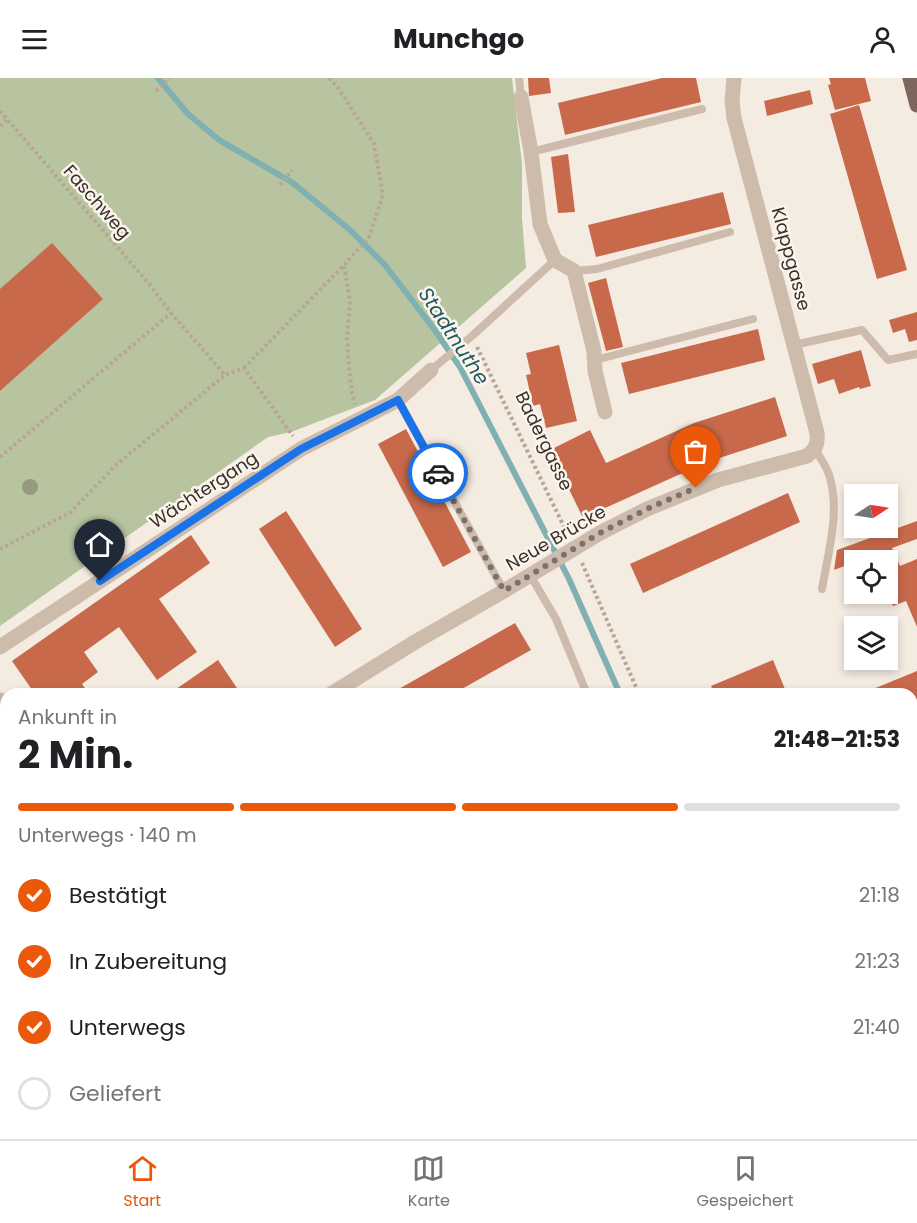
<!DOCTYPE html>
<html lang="de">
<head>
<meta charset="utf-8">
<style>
	:root { --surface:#fff; --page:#f2f2f2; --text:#202124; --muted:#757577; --line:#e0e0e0; --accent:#ea580c }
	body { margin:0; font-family:Poppins,sans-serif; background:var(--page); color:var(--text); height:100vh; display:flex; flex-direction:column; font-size:22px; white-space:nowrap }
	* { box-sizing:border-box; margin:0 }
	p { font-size:20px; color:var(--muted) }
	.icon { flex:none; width:33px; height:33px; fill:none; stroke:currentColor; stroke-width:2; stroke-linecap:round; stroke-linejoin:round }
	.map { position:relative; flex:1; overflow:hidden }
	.details { position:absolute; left:0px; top:610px; width:918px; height:452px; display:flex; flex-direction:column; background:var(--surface); border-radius:18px 18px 0 0; box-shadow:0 3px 9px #0003 }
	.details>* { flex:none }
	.needle { width:39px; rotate:78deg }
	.fabs { position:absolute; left:844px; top:406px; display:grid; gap:12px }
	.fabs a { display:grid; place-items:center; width:54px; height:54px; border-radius:0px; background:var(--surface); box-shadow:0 3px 9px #0003; font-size:30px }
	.pin { position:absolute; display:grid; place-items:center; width:51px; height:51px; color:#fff; margin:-62px -26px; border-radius:50% 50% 50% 0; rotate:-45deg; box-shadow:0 0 6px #0007 }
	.pin .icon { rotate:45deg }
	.courier { position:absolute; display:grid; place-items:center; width:60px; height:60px; margin:-30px; border:4px solid #1a73e8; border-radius:50%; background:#fff; color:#222; box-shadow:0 2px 8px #0007 }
	.headline em { font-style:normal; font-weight:700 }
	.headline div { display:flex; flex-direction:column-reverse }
	.headline { display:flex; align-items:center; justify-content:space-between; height:102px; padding:0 18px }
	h1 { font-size:39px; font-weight:700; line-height:45px }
	.bar { display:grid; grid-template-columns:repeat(4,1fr); gap:9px 6px; align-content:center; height:72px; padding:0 18px }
	.bar i { height:8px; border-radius:4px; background:var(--line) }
	.bar .on { background:var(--accent) }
	.bar p { grid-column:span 4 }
	ol { padding:0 18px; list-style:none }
	li { display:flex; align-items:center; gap:18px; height:66px }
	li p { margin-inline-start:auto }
	li .icon { padding:6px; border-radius:50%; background:var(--accent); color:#fff; stroke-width:4 }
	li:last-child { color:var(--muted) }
	li i { width:33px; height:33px; border:3px solid var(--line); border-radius:50% }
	header { display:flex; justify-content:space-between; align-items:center; height:78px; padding:0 18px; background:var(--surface); font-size:27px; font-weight:700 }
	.tabs { display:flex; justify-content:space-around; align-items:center; height:84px; border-top:2px solid var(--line); background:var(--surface); font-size:16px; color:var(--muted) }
	.tabs a { display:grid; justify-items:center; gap:3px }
	.tabs .on { color:var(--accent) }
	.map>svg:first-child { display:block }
	.green { fill:#b8c4a0 }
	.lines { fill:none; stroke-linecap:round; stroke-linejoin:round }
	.stream { stroke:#7fb0b2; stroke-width:6 }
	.building { fill:#c8694b }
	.path { stroke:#b9a596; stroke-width:4; stroke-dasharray:3 3; stroke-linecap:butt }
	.service { stroke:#cdbbac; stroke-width:8 }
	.pedestrian { stroke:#cdbbac; stroke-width:12 }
	.minor { stroke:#cdbbac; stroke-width:15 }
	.primary { stroke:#7d675c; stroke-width:15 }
	.tree { fill:#969b7f }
	.done { stroke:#7c716b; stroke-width:6; stroke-dasharray:0 10.8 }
	.route { stroke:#1a73e8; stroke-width:8 }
	.labels { text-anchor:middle; stroke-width:5; stroke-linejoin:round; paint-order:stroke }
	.street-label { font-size:18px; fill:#3b302b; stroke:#fbf5ee }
	.water-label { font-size:20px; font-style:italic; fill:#1f5a5e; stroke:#fbf5ee }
</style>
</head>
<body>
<header><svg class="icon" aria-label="menu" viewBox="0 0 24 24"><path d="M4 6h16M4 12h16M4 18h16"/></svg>Munchgo<svg class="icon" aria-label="person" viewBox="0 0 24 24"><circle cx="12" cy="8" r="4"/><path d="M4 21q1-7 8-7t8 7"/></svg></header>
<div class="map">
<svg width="917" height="1061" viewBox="0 0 917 1061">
	<rect width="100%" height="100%" fill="#f4ebe1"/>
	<!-- green -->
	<g class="green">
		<path d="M0,0H512L522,86V140L526,190L375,322L291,354L268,359L0,548Z"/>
		<path d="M6,1046V1056H163L167,1061H0V1049Z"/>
		<path d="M222,1056H331L321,1061H225Z"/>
	</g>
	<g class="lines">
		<!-- stream -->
		<g class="stream">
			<path d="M158,0L188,36L219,62L293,105L350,152L385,187L434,251L460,289L569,501L620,616"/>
			<path d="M797,1056L799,1061"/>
		</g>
	</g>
	<!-- building -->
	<g class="building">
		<path d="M528,0H549L551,15L529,18Z"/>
		<path d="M662,0H696L701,24L565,57L558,25Z"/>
		<path d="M829,0H865L871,23L835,32L828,7L831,6Z"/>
		<path d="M810,12L813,26L767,38L764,23Z"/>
		<path d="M859,27L907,192L877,201L830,36Z"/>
		<path d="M568,76L575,134L558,135L551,79Z"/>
		<path d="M723,114L731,146L596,179L588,147Z"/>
		<path d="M52,165L103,221L0,313V211Z"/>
		<path d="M606,200L623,269L606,273L588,205Z"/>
		<path d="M917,234V262L909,264L905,251L893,255L889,242Z"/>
		<path d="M758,251L765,282L629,316L621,285Z"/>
		<path d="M559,267L577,343L546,350L540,326L533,328L526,297L531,296L526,275Z"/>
		<path d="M861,272L871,308L860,311L859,309L839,316L834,301L818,306L812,286Z"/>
		<path d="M775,319L787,358L707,384L583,440L550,372L590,352L606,385L694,345Z"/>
		<path d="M406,351L471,474L443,489L378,366Z"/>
		<path d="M788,415L800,444L643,515L630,486Z"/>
		<path d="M286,433L362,551L335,569L259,451Z"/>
		<path d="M917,443V461L892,470L900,488L917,481V549L906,523L893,528L887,516L888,483H873L871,478L859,483H855V484L834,492L837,472Z"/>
		<path d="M191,457L210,485L159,521L197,574L157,602L119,549L84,574L98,594L82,606L89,616H35L12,583Z"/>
		<path d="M515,545L531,572L453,616H390Z"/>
		<path d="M218,582L241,616H169Z"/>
		<path d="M773,582L787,616H715L711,608Z"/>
		<path d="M917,593V629L912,631V616H861Z"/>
		<path d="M6,790V814L1,802H0V792Z"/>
		<path d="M917,815V1061H839L838,1056H912V817Z"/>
		<path d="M0,960L6,970V994L0,997Z"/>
	</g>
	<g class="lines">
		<!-- path -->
		<g class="path">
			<path d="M156,13L170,0"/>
			<path d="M0,33L151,208L171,235L225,297L244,290L293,358"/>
			<path d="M0,48L8,41"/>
			<path d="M280,107L292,92"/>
			<path d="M344,188L350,223L347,260L349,289L352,315L355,326"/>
			<path d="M477,269L568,457"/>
			<path d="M244,290L344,187L369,159L383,117L374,66L339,11L329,0"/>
			<path d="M0,379L171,235"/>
			<path d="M0,471L71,434L116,387L225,297"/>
			<path d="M582,485L639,616"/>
			<path d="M912,733L917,710"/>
		</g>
		<!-- service -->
		<g class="service">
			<path d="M519,0L521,19"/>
			<path d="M531,74L702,31"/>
			<path d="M574,193L597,191L730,154"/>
			<path d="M794,267L862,252L888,282L917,276"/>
			<path d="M595,282L753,241"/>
			<path d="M431,292L472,258L555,182"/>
			<path d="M398,322L504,513"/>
			<path d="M815,371C820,380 828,390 830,400C840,436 828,475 822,511"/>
			<path d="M530,497L556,541L587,616"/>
			<path d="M0,771L4,764L6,763"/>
			<path d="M0,854L6,886"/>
		</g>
		<!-- pedestrian -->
		<path class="pedestrian" d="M912,668L917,666"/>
		<!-- minor -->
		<g class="minor">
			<path d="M521,19L531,74L540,146L555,182L574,193L594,273L595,293L605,334"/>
			<path d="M0,569L301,371L398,322L431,292"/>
			<path d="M331,616L415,564L504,513L600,455L647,431L718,402L807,378C816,371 818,366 817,355L734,40L732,23L734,0"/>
			<path d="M0,622L6,630"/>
			<path d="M0,1014L6,1011"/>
			<path d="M191,1056L194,1061"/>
			<path d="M365,1061L375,1056"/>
		</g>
		<!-- primary -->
		<path class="primary" d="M910,0L917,27"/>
	</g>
	<!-- trees -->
	<circle class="tree" cx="30" cy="409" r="8"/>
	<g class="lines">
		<!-- done -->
		<path class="done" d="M438,395L504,513L600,455L647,431L696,410"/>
		<!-- route -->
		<path class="route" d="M100,503L301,371L398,322L438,395"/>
	</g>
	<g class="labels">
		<!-- street labels -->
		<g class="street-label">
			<text transform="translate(97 124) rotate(49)" y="6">Faschweg</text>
			<text transform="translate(791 181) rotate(75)" y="6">Klappgasse</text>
			<text transform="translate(544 363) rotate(64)" y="6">Badergasse</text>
			<text transform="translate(204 412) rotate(-33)" y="6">Wächtergang</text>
			<text transform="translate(556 460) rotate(-30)" y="6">Neue Brücke</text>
		</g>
		<!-- water labels -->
		<g class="water-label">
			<text transform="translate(454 258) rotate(57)" y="7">Stadtnuthe</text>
		</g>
	</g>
</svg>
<div class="fabs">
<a><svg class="needle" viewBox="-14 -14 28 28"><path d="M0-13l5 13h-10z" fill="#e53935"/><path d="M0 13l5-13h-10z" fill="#757577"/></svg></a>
<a><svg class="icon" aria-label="locate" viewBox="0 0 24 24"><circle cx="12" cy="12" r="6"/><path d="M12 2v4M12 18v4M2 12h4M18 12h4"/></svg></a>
<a><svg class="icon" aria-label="layers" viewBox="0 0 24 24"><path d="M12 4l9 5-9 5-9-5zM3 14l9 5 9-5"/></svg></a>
</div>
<div class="pin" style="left:696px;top:410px;background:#ea580c"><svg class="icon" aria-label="bag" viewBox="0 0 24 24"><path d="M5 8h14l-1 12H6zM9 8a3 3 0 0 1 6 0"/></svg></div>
<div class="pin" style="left:100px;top:503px;background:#1f2937"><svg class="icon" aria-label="home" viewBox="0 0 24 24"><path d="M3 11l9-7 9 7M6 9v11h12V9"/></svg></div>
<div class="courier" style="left:438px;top:395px"><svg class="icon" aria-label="car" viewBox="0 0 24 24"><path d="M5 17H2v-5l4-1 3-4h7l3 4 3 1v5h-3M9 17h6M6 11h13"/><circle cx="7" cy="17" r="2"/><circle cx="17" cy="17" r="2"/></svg></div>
<section class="details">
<div class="headline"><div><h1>2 Min.</h1><p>Ankunft in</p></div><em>21:48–21:53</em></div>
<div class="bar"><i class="on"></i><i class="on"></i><i class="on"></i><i></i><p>Unterwegs · 140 m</p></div>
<ol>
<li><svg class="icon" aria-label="check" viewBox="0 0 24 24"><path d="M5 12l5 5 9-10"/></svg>Bestätigt<p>21:18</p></li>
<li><svg class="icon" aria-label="check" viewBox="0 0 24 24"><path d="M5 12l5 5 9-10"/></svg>In Zubereitung<p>21:23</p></li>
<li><svg class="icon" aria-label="check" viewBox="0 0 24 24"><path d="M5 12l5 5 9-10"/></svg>Unterwegs<p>21:40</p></li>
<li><i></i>Geliefert</li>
</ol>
</section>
</div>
<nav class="tabs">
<a class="on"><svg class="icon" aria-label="home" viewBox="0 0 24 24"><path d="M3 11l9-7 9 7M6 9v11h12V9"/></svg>Start</a>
<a><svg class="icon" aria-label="map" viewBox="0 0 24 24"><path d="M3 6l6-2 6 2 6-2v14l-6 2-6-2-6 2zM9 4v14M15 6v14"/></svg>Karte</a>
<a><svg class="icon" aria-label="saved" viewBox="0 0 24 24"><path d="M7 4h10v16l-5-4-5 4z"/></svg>Gespeichert</a>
</nav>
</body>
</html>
